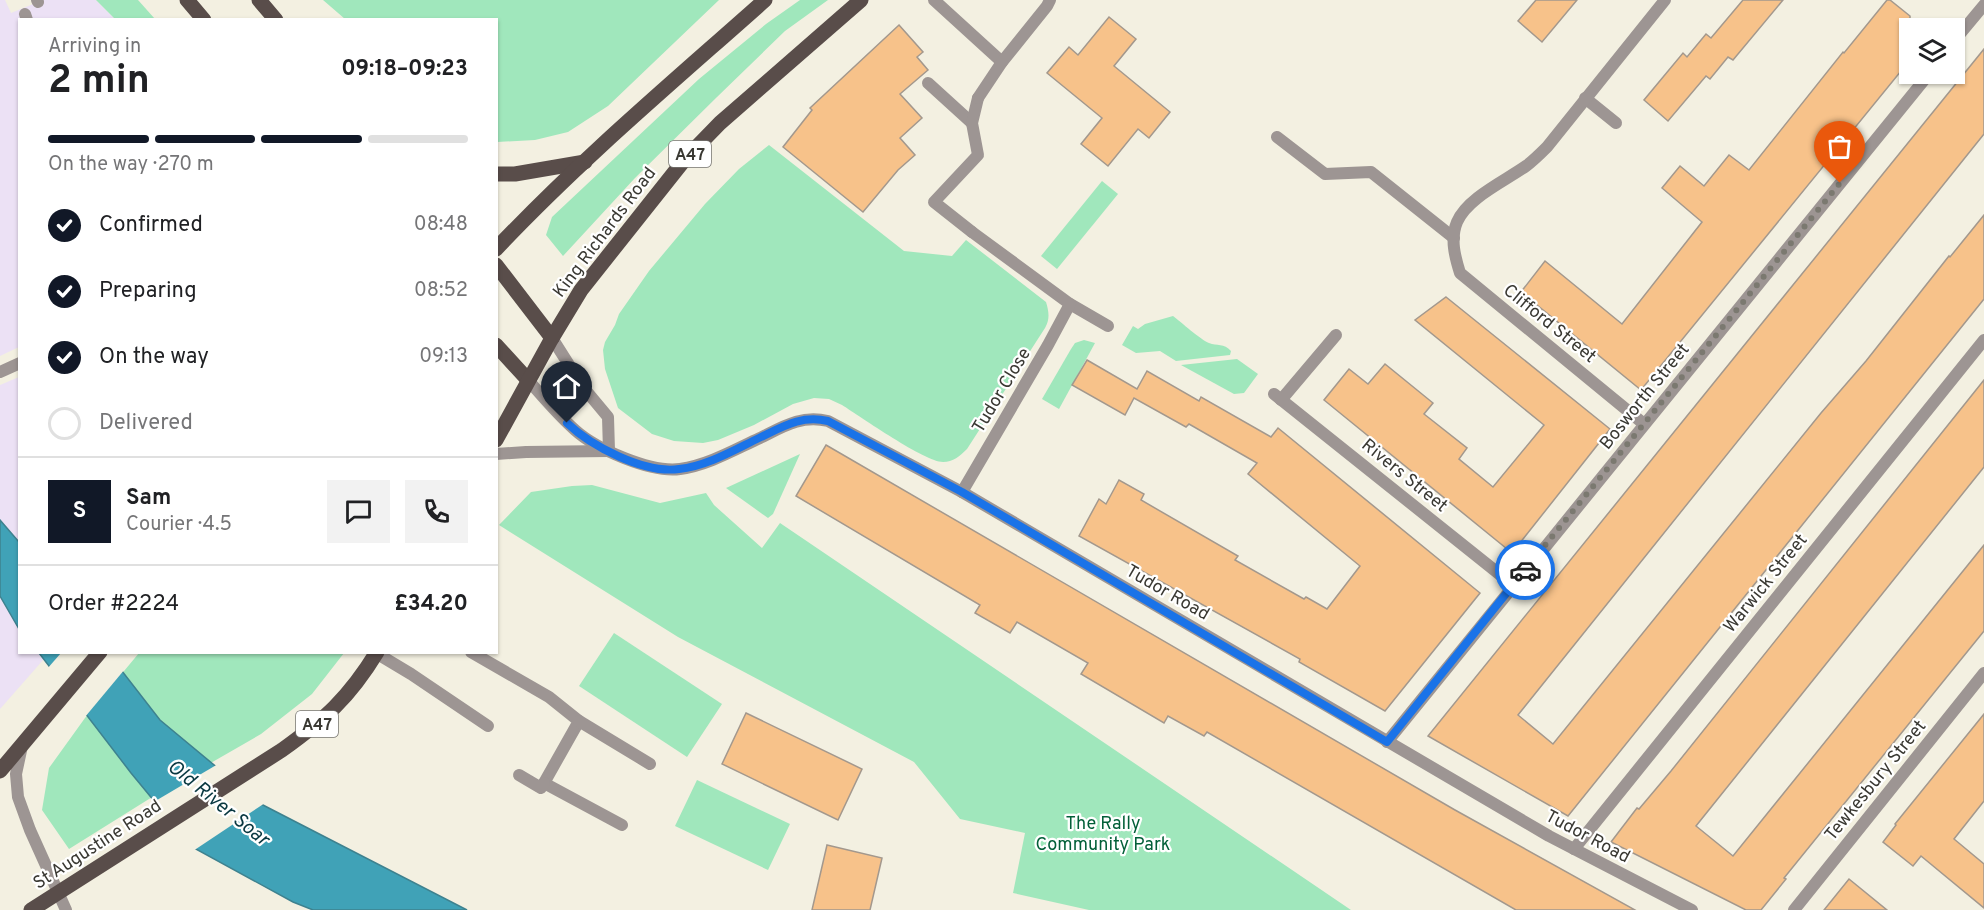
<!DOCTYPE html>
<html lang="en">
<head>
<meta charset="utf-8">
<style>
	:root { --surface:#fff; --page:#f2f2f2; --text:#202124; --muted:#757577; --line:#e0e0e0; --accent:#111827 }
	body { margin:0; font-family:Overpass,sans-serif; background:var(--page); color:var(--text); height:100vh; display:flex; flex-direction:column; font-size:22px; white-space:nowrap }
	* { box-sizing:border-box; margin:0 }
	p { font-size:20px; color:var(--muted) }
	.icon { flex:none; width:33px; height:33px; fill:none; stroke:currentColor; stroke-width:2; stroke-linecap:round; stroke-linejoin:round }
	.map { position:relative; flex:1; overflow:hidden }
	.panel { position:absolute; left:18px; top:18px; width:480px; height:636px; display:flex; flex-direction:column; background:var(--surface); border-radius:0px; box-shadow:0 2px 4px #0004 }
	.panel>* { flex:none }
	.controls { position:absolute; left:1899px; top:18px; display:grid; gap:12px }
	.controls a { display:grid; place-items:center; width:66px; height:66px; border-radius:0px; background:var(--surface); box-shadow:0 2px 4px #0004; font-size:30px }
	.pin { position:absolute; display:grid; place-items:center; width:51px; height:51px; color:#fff; margin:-62px -26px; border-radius:50% 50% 50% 0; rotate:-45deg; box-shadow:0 0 6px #0007 }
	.pin .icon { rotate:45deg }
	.courier { position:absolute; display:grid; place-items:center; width:60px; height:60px; margin:-30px; border:4px solid #1a73e8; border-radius:50%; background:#fff; color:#222; box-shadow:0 2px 8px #0007 }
	.overview em { font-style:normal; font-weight:700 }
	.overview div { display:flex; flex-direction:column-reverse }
	.overview { display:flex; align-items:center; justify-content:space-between; height:102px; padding:0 30px }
	h1 { font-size:39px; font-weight:700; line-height:45px }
	.bar { display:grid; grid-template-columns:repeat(4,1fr); gap:9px 6px; align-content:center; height:72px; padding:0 30px }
	.bar i { height:8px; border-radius:4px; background:var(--line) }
	.bar .selected { background:var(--accent) }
	.bar p { grid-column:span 4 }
	.line { display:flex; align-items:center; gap:15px; padding:0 30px; border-top:2px solid var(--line) }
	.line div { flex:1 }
	.round { display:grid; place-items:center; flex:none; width:63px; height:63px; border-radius:0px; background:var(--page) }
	ol { padding:0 30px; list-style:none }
	li { display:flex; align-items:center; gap:18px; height:66px }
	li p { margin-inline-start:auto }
	li .icon { padding:6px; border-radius:50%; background:var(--accent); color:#fff; stroke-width:4 }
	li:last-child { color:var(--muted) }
	li i { width:33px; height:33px; border:3px solid var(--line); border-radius:50% }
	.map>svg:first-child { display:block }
	.industrial { fill:#ece1f5 }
	.green { fill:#a0e7bc }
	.water { fill:#40a2b7; stroke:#3e828f; stroke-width:1.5 }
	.pier { fill:#f3f0e1 }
	.building { fill:#f7c28a; stroke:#a3988d; stroke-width:1.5 }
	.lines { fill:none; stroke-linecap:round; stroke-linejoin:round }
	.lane { stroke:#9d9593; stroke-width:12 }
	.street { stroke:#9d9593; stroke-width:12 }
	.primary { stroke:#594d4a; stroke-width:15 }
	.done { stroke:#7b7970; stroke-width:6; stroke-dasharray:0 10.8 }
	.route { stroke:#1a73e8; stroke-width:8 }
	.labels { text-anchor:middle; stroke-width:4.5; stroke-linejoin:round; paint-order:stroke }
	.shield { fill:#fff; stroke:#757470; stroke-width:1.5 }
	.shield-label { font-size:16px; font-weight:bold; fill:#3a3933 }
	.street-label { font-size:18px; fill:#3a3933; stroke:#fff }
	.park-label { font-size:18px; fill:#025f38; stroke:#fff }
	.water-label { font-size:20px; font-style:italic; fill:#093841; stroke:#fff }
</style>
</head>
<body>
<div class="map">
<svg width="1984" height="910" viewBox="0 0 1984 910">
	<rect width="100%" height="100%" fill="#f3f0e1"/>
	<!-- industrial -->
	<g class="industrial">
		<path d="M0,0H5L11,13L43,0H96L115,19L20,20L19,347L0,356Z"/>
		<path d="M19,377V542L0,520V385Z"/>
		<path d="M0,596L19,629L20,652L39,653L44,659L0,709Z"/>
	</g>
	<!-- green -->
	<g class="green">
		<path d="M96,0H138L155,19H115Z"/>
		<path d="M323,0H719L608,106L568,132L535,140L497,142L496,20L345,19Z"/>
		<path d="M800,0H828L785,31L717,97L635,178L563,256L546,235L552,217L699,79L766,24Z"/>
		<path d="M769,145L904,251L952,256L966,240L1046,302C1049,312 1050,319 1045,328L967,449C960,456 953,462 943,462C925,462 861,417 842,405L829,399L814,398L793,404L754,425L718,440L703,443L674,441L652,434L618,408L605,369L603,350L605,342L615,325L619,314L649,271L705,204L739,169Z"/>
		<path d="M1102,181L1118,194L1057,269L1041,256Z"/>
		<path d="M1173,316C1181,322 1201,340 1209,343C1217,346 1224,343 1231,351L1230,355L1176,361L1160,351L1136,353L1122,345L1133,326L1138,329L1145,324Z"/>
		<path d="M1084,340L1095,343L1059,409L1042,399L1071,349L1075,343Z"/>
		<path d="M1237,359L1258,374L1244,393L1234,394L1181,365Z"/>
		<path d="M800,454L773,514L768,518L726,488Z"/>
		<path d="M592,485L660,503L706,493L714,505L762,548L780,523L1351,910H1089L1013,893L1025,833L960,819L914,762L678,637L499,525L531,492L572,486Z"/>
		<path d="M614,633L722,704L687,757L579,686Z"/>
		<path d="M139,653H344L312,694L261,734L157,794L69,849L42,810L49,768L85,718Z"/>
		<path d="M697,780L790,824L768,870L675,826Z"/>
	</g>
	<!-- water -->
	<g class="water">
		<path d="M0,520L19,542V629L0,596Z"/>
		<path d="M39,653H108L160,720L261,804L467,910H313L293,902L192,847L131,773Z"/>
	</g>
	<!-- pier -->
	<g class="pier">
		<path d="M112,652L125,669L85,717L47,669L61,653Z"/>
		<path d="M218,764L265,803L193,851L152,803Z"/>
	</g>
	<!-- building -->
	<g class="building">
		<path d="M1536,0H1577L1542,42L1518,21Z"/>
		<path d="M1743,0H1783L1733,60L1728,57L1710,79L1706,76L1668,121L1644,100L1683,53L1687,57L1706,34L1711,38Z"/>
		<path d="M1887,0H1890L1910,16V60L1641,390L1521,292L1545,261L1622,324L1702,222L1662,188L1680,166L1704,186L1729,155L1749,170L1843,52L1844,53Z"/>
		<path d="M1109,17L1136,39L1114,66L1170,112L1149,138L1138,129L1108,166L1081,144L1102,118L1047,73L1069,47L1078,55Z"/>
		<path d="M899,25L923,52L917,57L928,70L900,94L922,118L900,138L915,155L898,170L863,212L783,147L812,110L810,108Z"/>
		<path d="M1984,49V134L1518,715L1553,744L1821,413L1866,361L1949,256L1950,257L1984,215V299L1568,816L1428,736Z"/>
		<path d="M1446,297L1610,429L1512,553L1324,400L1349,369L1368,384L1385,364L1433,403L1424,414L1467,448L1459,459L1493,487L1544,425L1415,320Z"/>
		<path d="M1087,360L1137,389L1147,371L1199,401L1201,397L1271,437L1278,428L1480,593L1385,711L1299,662L1300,659L1079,536L1099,499L1106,504L1119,480L1144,494L1141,500L1238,556L1235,560L1304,599L1306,597L1327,609L1360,566L1248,474L1257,463L1189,424L1186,427L1134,398L1125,415L1072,385Z"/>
		<path d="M1984,380V467L1696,826L1733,856L1984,545V631L1784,878L1786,879L1761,910H1746L1611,842L1637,808L1639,809L1671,771Z"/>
		<path d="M826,445L1455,810L1635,910H1516L1207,732L1204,736L1168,716L1164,723L1081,674L1088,663L1017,622L1010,633L975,613L980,605L796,496Z"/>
		<path d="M746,713L862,769L838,820L722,764Z"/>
		<path d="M1984,714V801L1954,839L1984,864V908L1921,856L1913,866L1883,842L1896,825L1895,824Z"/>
		<path d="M827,845L882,858L870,910H812Z"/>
		<path d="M1849,879L1887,910H1824Z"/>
	</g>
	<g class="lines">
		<!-- lane -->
		<g class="lane">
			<path d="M37,0L38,2"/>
			<path d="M934,0L1002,62"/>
			<path d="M25,14L27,20"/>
			<path d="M928,83L972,123"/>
			<path d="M1277,137L1325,174L1371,172L1454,238"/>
			<path d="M972,232L934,202L978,155L972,123L978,98"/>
			<path d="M471,652L549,697L579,721L544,783L622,825"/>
			<path d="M376,653L411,674L488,726"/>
			<path d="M579,721L650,764"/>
			<path d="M519,775L541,788L544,783"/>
		</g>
		<!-- street -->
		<g class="street">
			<path d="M1954,41L1984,5"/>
			<path d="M978,98L1002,62L1047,6L1050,0"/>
			<path d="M1585,98L1616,123"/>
			<path d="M1070,304L1108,326"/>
			<path d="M552,338L583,387L608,417L609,451"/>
			<path d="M0,372L20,363"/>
			<path d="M528,380C543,397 558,415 575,430C596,449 651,473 680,469C708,465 734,450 760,438C784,426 801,415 828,421L962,492L1549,836L1692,910"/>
			<path d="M1274,394L1513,585"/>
			<path d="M1281,400L1336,335"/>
			<path d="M1644,424L1460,273C1455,257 1450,239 1457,222C1467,198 1505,181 1526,166C1533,161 1540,154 1547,147L1665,0"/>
			<path d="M496,454L526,452L608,451"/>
			<path d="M962,492L1048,345L1070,304L972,232"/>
			<path d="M1387,742L1929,74"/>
			<path d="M22,746L16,774L18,797L30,830L66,910"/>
			<path d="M1574,849L1984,340"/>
			<path d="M1794,910L1984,673"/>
		</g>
		<!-- primary -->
		<g class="primary">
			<path d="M187,0L204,20"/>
			<path d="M259,0L276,20"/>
			<path d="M496,174H515L585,162"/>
			<path d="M496,249C580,160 674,81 765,0"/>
			<path d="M496,265L552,338"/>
			<path d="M496,345L528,380"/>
			<path d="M496,440L552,338L581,290L685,159L720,123L861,0"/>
			<path d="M0,771L100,652"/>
			<path d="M31,910L282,750C324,720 349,698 377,652"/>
		</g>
	</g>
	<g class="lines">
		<!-- done -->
		<path class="done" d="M1525,570L1840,183"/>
		<!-- route -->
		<path class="route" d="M567,423C591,446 644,474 679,469C707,466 734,450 759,438C784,426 801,415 828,421L962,492L1387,742L1525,570"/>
	</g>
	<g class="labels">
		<!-- shield labels -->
		<g class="shield">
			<rect x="669" y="141" width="42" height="26" rx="4.5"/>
			<rect x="296" y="711" width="42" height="26" rx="4.5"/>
		</g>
		<g class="shield-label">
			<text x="690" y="160">A47</text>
			<text x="317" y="730">A47</text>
		</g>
		<!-- street labels -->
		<g class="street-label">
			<text transform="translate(604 232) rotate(-53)" y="6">King Richards Road</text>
			<text transform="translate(1550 323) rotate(39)" y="6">Clifford Street</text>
			<text transform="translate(1001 390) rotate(-59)" y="6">Tudor Close</text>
			<text transform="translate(1644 396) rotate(-51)" y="6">Bosworth Street</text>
			<text transform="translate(1405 475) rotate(39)" y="6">Rivers Street</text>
			<text transform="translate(1765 583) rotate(-51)" y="6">Warwick Street</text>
			<text transform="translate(1168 592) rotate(30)" y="6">Tudor Road</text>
			<text transform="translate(1875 780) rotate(-51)" y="6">Tewkesbury Street</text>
			<text transform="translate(1588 836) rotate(28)" y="6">Tudor Road</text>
			<text transform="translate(97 844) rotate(-33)" y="6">St Augustine Road</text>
		</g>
		<!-- park labels -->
		<g class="park-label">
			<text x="1103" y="829">The Rally<tspan x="1103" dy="21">Community Park</tspan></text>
		</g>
		<!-- water labels -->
		<g class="water-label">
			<text transform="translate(219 802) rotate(39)" y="7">Old River Soar</text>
		</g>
	</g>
</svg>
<div class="controls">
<a><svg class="icon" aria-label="layers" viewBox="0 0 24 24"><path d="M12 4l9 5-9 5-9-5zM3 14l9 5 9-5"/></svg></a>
</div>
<div class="pin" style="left:1840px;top:183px;background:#ea580c"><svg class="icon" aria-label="bag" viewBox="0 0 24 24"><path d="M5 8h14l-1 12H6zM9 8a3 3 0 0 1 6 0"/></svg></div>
<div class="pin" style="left:567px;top:423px;background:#1f2937"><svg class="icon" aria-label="home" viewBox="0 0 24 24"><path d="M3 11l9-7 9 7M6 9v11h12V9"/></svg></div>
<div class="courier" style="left:1525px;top:570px"><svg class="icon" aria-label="car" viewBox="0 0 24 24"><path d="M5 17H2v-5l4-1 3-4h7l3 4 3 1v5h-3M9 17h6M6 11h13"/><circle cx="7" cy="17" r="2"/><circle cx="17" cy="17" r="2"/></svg></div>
<section class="panel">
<div class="overview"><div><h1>2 min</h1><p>Arriving in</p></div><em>09:18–09:23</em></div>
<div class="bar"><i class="selected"></i><i class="selected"></i><i class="selected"></i><i></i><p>On the way · 270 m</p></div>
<ol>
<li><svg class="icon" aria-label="check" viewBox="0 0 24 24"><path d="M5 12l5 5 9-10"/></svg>Confirmed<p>08:48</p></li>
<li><svg class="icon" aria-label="check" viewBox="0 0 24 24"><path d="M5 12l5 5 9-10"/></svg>Preparing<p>08:52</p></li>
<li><svg class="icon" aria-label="check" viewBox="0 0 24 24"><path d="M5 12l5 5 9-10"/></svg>On the way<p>09:13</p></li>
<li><i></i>Delivered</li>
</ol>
<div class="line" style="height:108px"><b class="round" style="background:var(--accent);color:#fff">S</b><div><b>Sam</b><p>Courier · 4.5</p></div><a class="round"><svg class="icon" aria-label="chat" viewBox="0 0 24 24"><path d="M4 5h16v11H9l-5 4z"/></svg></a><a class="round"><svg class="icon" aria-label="phone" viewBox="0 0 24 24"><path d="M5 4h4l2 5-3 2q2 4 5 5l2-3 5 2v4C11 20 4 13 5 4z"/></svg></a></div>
<div class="line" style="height:78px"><div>Order #2224</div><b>£34.20</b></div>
</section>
</div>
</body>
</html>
